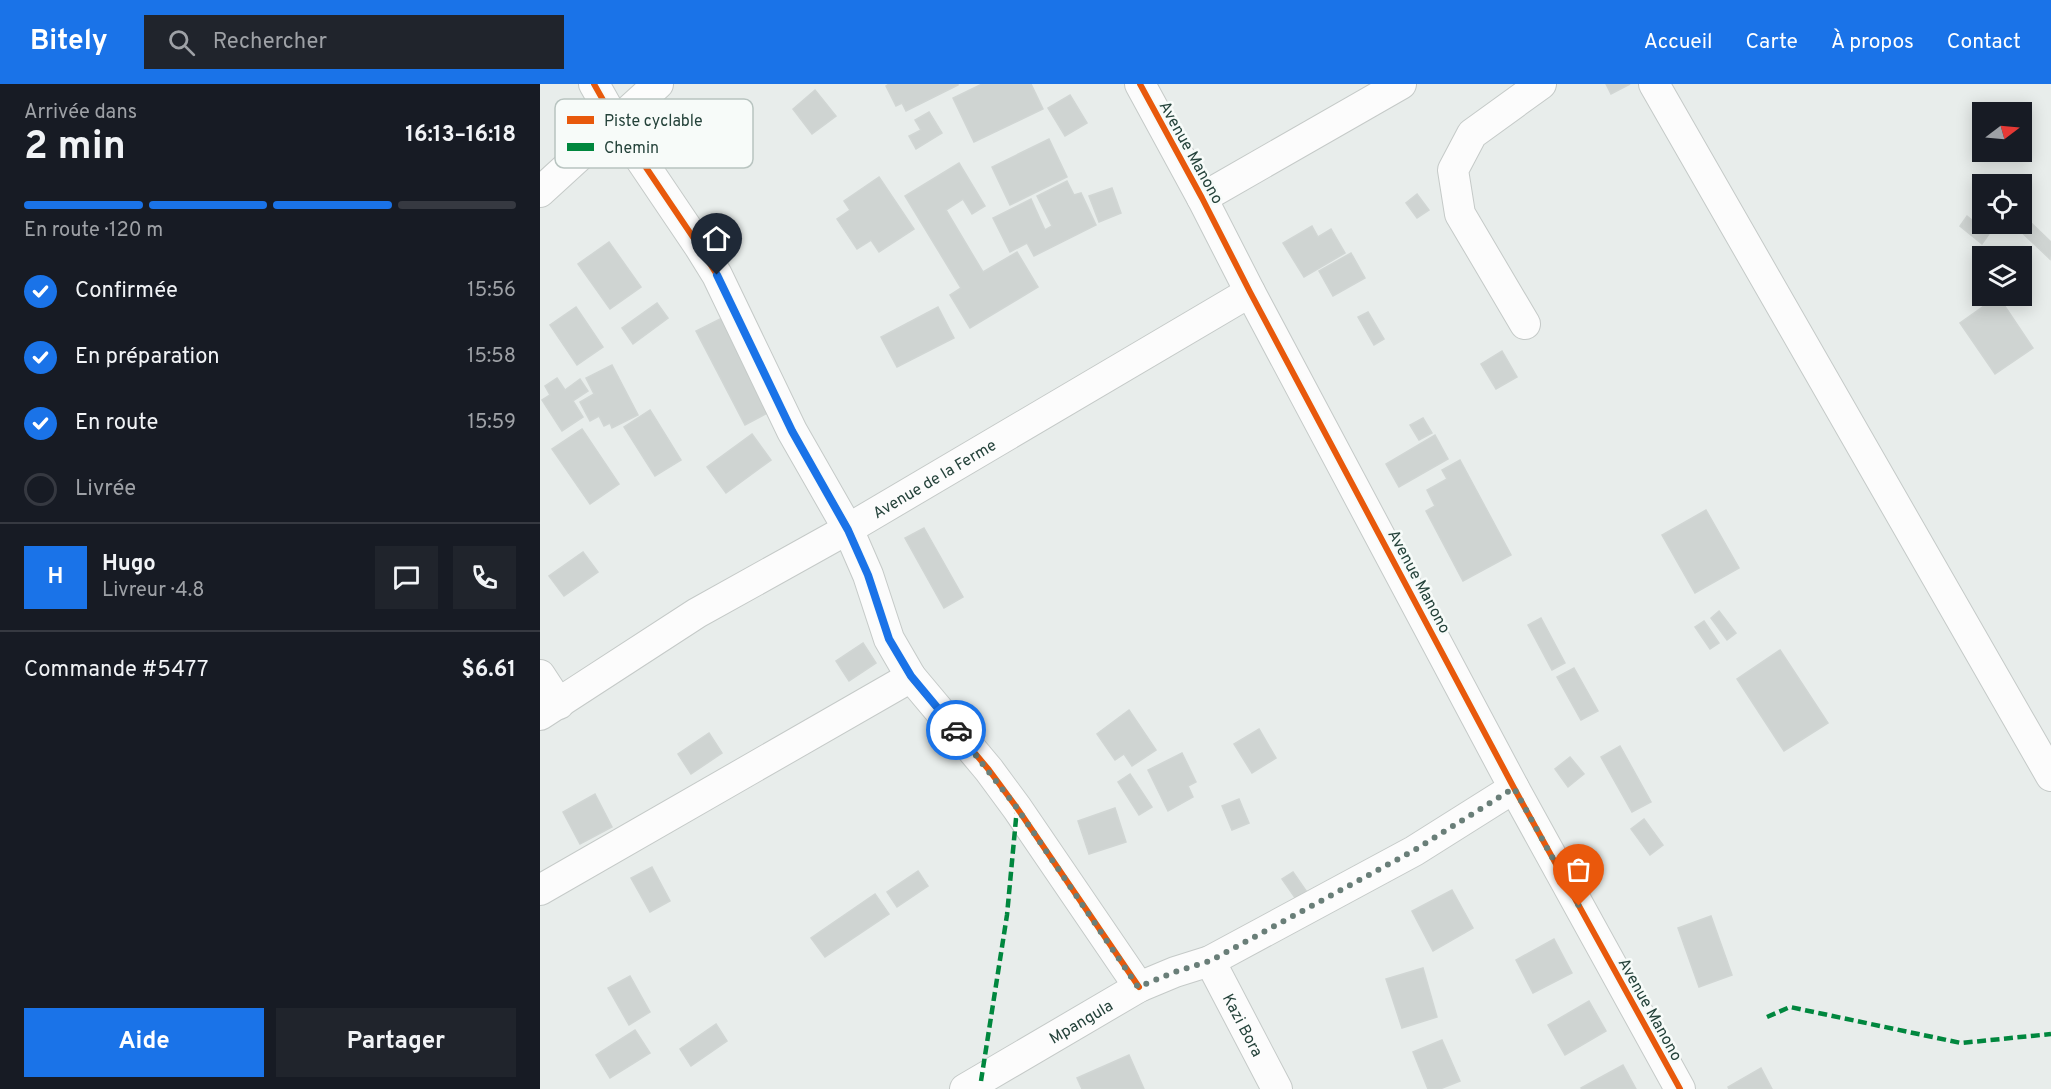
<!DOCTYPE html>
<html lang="fr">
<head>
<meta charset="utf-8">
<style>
	:root { --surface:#171b24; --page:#20242c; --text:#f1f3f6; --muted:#9ea1a6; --line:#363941; --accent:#1a73e8 }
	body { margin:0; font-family:Overpass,sans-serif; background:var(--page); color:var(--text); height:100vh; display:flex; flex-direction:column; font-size:22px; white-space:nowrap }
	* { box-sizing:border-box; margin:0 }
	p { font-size:20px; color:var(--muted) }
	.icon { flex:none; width:33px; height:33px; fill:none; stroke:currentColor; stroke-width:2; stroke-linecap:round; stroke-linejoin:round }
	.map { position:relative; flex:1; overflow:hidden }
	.details { display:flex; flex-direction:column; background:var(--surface); width:540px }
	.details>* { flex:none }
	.needle { width:39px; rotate:74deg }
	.controls { position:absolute; left:1432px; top:18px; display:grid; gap:12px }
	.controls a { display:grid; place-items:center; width:60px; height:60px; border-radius:0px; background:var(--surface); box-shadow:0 3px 15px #0003; font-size:30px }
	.pin { position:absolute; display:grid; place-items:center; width:51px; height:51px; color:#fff; margin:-62px -26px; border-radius:50% 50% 50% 0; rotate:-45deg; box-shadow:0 0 6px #0007 }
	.pin .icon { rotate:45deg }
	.courier { position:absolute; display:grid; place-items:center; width:60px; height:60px; margin:-30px; border:4px solid #1a73e8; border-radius:50%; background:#fff; color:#222; box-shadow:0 2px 8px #0007 }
	.head em { font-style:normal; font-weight:700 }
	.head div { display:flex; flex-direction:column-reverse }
	.head { display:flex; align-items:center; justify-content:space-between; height:102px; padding:0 24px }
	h1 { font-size:39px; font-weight:700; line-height:45px }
	.bar { display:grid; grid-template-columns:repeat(4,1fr); gap:9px 6px; align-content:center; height:72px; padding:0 24px }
	.bar i { height:8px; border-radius:4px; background:var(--line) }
	.bar .selected { background:var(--accent) }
	.bar p { grid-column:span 4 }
	.line { display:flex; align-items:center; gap:15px; padding:0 24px; border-top:2px solid var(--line) }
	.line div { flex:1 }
	.round { display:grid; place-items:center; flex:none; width:63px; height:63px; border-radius:0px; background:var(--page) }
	ol { padding:0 24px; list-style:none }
	li { display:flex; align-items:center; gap:18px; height:66px }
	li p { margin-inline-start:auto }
	li .icon { padding:6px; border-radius:50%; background:var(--accent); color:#fff; stroke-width:4 }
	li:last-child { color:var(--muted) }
	li i { width:33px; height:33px; border:3px solid var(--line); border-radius:50% }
	.cta { display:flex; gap:12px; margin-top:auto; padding:12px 24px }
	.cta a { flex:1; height:69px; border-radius:0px; background:var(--accent); color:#fff; font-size:24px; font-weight:700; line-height:69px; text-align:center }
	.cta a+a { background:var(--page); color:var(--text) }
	header { display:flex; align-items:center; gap:36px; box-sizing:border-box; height:84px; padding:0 30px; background:var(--accent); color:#fff }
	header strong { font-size:28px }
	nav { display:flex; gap:33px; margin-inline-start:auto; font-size:21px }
	.search { width:420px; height:54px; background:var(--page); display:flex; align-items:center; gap:15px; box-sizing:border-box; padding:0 21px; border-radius:0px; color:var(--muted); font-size:22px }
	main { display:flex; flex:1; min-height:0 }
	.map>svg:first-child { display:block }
	.building { fill:#cfd4d2; stroke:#d1d6d4; stroke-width:1.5 }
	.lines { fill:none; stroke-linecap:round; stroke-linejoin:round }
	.minor-casing { stroke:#c5cac8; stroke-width:32 }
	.minor { stroke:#fcfcfc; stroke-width:30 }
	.quiet { stroke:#00873e; stroke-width:4.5; stroke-dasharray:9 4.5; stroke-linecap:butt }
	.cycleway-casing { stroke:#f7fbf9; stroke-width:10 }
	.cycleway { stroke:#e8590c; stroke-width:6 }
	.done { stroke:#697e78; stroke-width:6; stroke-dasharray:0 10.8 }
	.route { stroke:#1a73e8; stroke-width:8 }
	.labels { text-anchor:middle; stroke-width:5; stroke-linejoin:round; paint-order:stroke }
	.street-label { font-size:16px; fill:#24423a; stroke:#f7fbf9 }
	.key { fill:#f7fbf9; stroke:#b8c4c0; stroke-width:1.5 }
	.key-label { font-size:16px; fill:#24423a }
</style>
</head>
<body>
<header>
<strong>Bitely</strong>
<div class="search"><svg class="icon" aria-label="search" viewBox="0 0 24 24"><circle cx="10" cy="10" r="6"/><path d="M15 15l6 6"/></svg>Rechercher</div>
<nav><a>Accueil</a><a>Carte</a><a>À propos</a><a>Contact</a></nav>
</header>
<main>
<section class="details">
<div class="head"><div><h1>2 min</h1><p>Arrivée dans</p></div><em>16:13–16:18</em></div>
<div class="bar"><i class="selected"></i><i class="selected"></i><i class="selected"></i><i></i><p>En route · 120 m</p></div>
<ol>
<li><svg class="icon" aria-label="check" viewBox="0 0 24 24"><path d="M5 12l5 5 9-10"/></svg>Confirmée<p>15:56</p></li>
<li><svg class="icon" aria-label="check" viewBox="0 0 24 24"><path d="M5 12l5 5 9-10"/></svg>En préparation<p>15:58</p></li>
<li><svg class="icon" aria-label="check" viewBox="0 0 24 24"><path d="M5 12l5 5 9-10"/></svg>En route<p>15:59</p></li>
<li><i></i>Livrée</li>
</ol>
<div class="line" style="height:108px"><b class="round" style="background:var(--accent);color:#fff">H</b><div><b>Hugo</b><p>Livreur · 4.8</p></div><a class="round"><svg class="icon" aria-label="chat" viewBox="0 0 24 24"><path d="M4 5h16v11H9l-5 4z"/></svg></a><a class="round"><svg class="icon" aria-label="phone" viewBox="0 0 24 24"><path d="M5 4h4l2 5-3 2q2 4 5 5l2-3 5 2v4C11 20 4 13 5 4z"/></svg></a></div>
<div class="line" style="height:78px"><div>Commande #5477</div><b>$6.61</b></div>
<div class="cta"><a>Aide</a><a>Partager</a></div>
</section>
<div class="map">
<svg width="1511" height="1005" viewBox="0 0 1511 1005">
	<rect width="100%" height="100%" fill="#e8edeb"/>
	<!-- building -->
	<g class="building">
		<path d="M349,0H418V1L366,27L362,19L356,22L346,2Z"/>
		<path d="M442,0H491L503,25L434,58L413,14Z"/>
		<path d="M1066,0H1090L1071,10Z"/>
		<path d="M275,6L296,32L272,50L253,25Z"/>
		<path d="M530,11L547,39L525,52L508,24Z"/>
		<path d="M389,28L402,49L376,65L369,52L381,46L375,36Z"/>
		<path d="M509,55L527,93L470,121L452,83Z"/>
		<path d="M419,79L445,122L432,130L423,115L406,126L443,188L477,168L498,203L430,244L410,211L421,204L365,112Z"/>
		<path d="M339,93L374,145L339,168L331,156L317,165L297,135L310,126L304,117Z"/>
		<path d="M527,97L534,111L541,109L556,141L494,172L487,159L470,168L453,134L491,115L505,146L512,142L497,112Z"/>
		<path d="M572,104L581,129L559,138L549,112Z"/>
		<path d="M877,110L889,126L877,134L866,119Z"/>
		<path d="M1427,132L1449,150L1442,160L1420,142Z"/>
		<path d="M1485,133L1511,158L1510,175L1476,143L1482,140Z"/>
		<path d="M772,142L778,153L791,145L805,169L764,193L743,159Z"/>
		<path d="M69,158L101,203L70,225L38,180Z"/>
		<path d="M811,169L825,194L793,212L779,187Z"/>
		<path d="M1458,212L1493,264L1455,290L1420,239Z"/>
		<path d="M117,219L128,234L93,260L82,244Z"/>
		<path d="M36,223L63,263L37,281L10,241Z"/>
		<path d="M398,223L414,254L357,283L341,253Z"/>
		<path d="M828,228L844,255L834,261L818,233Z"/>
		<path d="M184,233L233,326L205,341L156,247Z"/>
		<path d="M962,267L977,293L956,305L941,280Z"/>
		<path d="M72,281L98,331L72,344L70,339L64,342L59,332L50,337L40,318L54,310L46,294Z"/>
		<path d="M17,294L25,306L40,295L48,307L33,317L43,333L22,347L2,316L10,311L5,302Z"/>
		<path d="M110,326L141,376L115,392L84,343Z"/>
		<path d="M883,334L892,349L879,356L870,341Z"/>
		<path d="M42,345L79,400L50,420L12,365Z"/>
		<path d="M212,350L231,376L186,409L167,383Z"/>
		<path d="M895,351L908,375L859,403L846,380Z"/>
		<path d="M920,376L971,471L923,497L886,427L895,422L887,406L907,395L902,386Z"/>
		<path d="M1166,426L1199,484L1155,509L1122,451Z"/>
		<path d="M384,444L423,513L404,524L365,454Z"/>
		<path d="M43,468L58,488L24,512L9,492Z"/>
		<path d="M1179,527L1196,549L1187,556L1171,534Z"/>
		<path d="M1001,534L1025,579L1012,586L988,541Z"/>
		<path d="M1164,537L1179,559L1170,565L1155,543Z"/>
		<path d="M323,559L336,579L309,597L296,577Z"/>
		<path d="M1240,566L1288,639L1244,667L1197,595Z"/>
		<path d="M1034,584L1058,627L1041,636L1017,593Z"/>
		<path d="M589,626L616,666L592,682L584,670L575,676L557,650Z"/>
		<path d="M719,645L736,674L712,689L694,660Z"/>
		<path d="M169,649L182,669L151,690L138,670Z"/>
		<path d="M1080,662L1111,718L1092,728L1061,673Z"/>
		<path d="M642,669L656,698L648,702L653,713L628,727L608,686Z"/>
		<path d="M1030,673L1044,690L1028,703L1015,685Z"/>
		<path d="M590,690L612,723L599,731L578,698Z"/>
		<path d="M55,710L72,743L40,760L23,728Z"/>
		<path d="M699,715L709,739L692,746L682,722Z"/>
		<path d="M575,724L586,758L549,770L538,737Z"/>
		<path d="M1104,735L1123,761L1110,771L1091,745Z"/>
		<path d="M112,783L130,817L110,828L91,794Z"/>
		<path d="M378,787L388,802L357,823L347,808Z"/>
		<path d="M753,788L769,811L758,818L742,795Z"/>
		<path d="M912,806L933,844L893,867L872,827Z"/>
		<path d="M335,810L349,830L285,873L271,854Z"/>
		<path d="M1171,832L1192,891L1159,903L1138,844Z"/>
		<path d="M1014,855L1032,889L993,909L976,876Z"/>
		<path d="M883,884L897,933L862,944L846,895Z"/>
		<path d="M90,892L110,928L89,941L68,904Z"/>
		<path d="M1049,917L1066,947L1025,971L1008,941Z"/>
		<path d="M176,940L187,957L151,982L140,965Z"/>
		<path d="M95,946L110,969L70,994L56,971Z"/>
		<path d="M902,956L920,997L900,1005H888L873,968Z"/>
		<path d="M589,971L604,1005H542L537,994Z"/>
		<path d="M1083,981L1096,1005H1042L1041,1004Z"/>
		<path d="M1221,984L1232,1005H1189L1188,1003Z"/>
	</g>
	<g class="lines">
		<!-- minor casing -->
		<g class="minor-casing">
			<g id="minor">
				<path d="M54,0L76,39L159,162L177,191L252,347L308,445L328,491L349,555L371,593L449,686L477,724L599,903"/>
				<path d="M600,0L662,114L710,208L974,704L1140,1005"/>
				<path d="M1114,0L1511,692"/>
				<path d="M0,108L118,0"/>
				<path d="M662,114L861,0"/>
				<path d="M985,240L920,130L913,86L932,50L1001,0"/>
				<path d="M0,591L19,620"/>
				<path id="s1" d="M0,631L157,529L308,445L710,208"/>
				<path d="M0,806L371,593"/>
				<path id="s2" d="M670,877L737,1005"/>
				<path id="s3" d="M425,1005L599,903L635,888L670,877L874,767L974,704"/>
			</g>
		</g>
		<!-- minor -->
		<use href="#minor" class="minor"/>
		<!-- quiet -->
		<g class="quiet">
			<path d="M1227,933L1250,923L1421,959L1511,950"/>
			<path d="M441,997L467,831L477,724"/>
		</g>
		<!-- cycleway casing -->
		<g class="cycleway-casing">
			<g id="cycleway">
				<path d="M54,0L76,39L159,162L177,191L252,347L308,445L328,491L349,555L371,593L449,686L477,724L599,903"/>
				<path d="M600,0L662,114L710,208L974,704L1140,1005"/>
			</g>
		</g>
		<!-- cycleway -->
		<use href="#cycleway" class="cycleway"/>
	</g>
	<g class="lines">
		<!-- done -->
		<path class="done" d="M416,646L477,724L598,903L635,888L670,877L873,767L974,704L1039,822"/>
		<!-- route -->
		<path class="route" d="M177,191L252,347L308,446L328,491L349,555L371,592L416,646"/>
	</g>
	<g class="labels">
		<!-- street labels -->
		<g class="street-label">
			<text transform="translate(652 68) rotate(61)" y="6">Avenue Manono</text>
			<text dy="6" stroke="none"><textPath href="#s1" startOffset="460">Avenue de la Ferme</textPath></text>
			<text transform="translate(880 497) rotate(62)" y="6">Avenue Manono</text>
			<text transform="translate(1111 925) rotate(61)" y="6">Avenue Manono</text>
			<text dy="6" stroke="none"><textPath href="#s3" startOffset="134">Mpangula</textPath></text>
			<text dy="6" stroke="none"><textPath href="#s2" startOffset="72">Kazi Bora</textPath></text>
		</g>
	</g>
	<!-- legend -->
	<rect x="15" y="15" width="198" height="69" rx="9" class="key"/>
	<rect x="27" y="32" width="27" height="8" fill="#e8590c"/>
	<rect x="27" y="59" width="27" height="8" fill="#00873e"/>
	<g class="key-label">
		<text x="64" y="42">Piste cyclable</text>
		<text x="64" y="69">Chemin</text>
	</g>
</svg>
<div class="controls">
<a><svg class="needle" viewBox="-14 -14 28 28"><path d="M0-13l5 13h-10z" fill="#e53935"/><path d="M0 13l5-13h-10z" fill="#9ea1a6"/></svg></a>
<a><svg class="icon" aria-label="locate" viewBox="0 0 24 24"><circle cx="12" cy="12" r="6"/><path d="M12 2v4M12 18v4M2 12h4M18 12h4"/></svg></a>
<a><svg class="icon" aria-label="layers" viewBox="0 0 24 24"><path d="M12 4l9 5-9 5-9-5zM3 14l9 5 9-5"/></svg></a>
</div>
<div class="pin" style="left:1039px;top:822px;background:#ea580c"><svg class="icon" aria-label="bag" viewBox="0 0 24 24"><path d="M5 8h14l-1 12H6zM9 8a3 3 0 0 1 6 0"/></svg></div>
<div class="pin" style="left:177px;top:191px;background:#1f2937"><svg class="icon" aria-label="home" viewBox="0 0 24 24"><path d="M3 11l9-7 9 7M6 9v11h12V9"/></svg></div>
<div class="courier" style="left:416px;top:646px"><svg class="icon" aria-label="car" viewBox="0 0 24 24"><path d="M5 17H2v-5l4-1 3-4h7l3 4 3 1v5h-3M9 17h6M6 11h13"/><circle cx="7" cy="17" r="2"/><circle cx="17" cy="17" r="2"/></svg></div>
</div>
</main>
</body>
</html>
